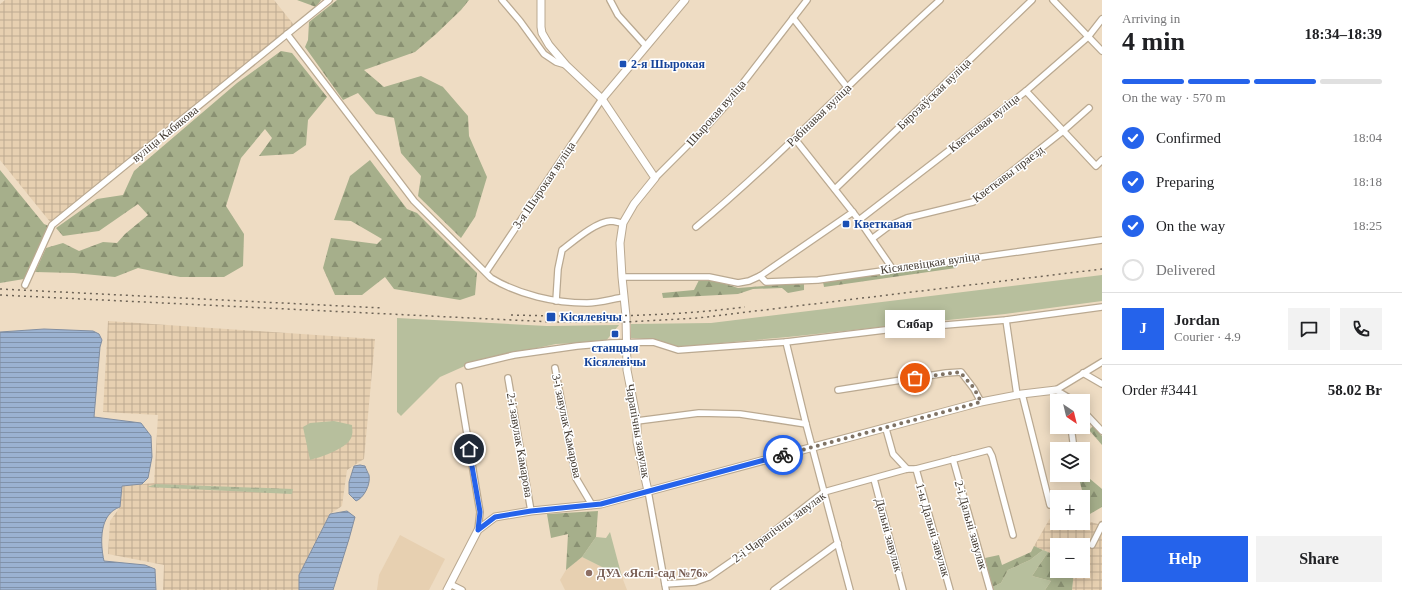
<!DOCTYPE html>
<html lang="en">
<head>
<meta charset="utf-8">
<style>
	:root { --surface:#fff; --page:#f2f2f2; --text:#202124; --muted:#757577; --line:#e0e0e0; --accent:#2563eb }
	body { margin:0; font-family:Georgia,serif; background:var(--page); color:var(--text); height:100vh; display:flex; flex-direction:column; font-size:15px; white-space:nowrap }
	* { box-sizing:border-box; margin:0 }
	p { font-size:13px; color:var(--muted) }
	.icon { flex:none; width:22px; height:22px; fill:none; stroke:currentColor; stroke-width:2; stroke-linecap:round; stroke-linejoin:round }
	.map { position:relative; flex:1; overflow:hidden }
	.sheet { display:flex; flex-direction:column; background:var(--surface); width:300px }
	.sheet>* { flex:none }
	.needle { width:26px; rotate:145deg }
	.buttons { position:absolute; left:1050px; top:394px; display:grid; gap:8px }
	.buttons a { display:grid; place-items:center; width:40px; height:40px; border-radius:0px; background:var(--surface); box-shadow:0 2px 10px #0003; font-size:20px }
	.pin { position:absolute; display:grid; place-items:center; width:34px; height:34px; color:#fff; margin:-17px; border:2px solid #fff; border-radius:50%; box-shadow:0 1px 4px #0007 }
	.courier { position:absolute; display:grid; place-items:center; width:40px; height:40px; margin:-20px; border:3px solid #2563eb; border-radius:50%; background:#fff; color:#222; box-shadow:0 1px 5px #0007 }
	.bubble { position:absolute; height:28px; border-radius:0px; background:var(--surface); box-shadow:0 2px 10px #0003; font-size:13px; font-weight:600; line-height:28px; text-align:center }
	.overview em { font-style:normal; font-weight:600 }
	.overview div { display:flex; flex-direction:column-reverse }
	.overview { display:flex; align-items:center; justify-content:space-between; height:68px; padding:0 20px }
	h1 { font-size:26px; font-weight:600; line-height:30px }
	.bar { display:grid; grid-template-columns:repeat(4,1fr); gap:6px 4px; align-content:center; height:48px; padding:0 20px }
	.bar i { height:5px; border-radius:3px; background:var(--line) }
	.bar .current { background:var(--accent) }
	.bar p { grid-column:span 4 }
	.line { display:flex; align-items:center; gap:10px; padding:0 20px; border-top:1px solid var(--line) }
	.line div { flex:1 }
	.round { display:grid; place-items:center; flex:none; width:42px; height:42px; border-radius:0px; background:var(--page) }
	ol { padding:0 20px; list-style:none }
	li { display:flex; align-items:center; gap:12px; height:44px }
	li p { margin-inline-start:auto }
	li .icon { padding:4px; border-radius:50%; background:var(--accent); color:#fff; stroke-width:4 }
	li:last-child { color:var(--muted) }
	li i { width:22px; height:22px; border:2px solid var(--line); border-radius:50% }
	.button { display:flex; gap:8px; margin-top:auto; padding:8px 20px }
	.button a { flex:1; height:46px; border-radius:0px; background:var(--accent); color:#fff; font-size:16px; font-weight:600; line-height:46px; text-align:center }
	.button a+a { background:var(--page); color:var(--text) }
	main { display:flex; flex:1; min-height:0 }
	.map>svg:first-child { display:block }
	.built { fill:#e7d0b1 }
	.industrial { fill:url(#industrial-grid) }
	.green { fill:#b7bf9d }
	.forest { fill:url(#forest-firs) }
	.wetland { fill:url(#wetland-marsh) }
	.water { fill:url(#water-rules); stroke:#818ea1 }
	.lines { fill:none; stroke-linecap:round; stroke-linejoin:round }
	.minor-casing { stroke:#baa991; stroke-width:8 }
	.tertiary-casing { stroke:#baa991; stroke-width:9 }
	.minor { stroke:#fff; stroke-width:5.5 }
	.tertiary { stroke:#fff; stroke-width:7 }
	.rail { stroke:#6d6356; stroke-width:1.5; stroke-dasharray:2 4; stroke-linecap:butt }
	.done { stroke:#7f7365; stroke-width:4; stroke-dasharray:0 7.2 }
	.route { stroke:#2563eb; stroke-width:5 }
	.transit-dot { fill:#1a4fb4; stroke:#fff; stroke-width:1.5 }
	.education-dot { fill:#8d6e63; stroke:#fff; stroke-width:1.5 }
	.labels { text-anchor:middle; stroke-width:3; stroke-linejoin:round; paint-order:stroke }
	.transit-label { font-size:12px; font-weight:bold; fill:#164399; stroke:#fff; text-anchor:start }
	.street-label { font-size:12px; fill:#433b32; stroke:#fff }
	.education-label { font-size:12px; font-weight:bold; fill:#785e54; stroke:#fff; text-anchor:start }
</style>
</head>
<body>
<main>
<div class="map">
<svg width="1102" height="590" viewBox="0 0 1102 590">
	<defs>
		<pattern id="industrial-grid" width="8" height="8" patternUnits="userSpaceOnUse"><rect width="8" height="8" fill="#e7d0b1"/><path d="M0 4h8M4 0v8" fill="none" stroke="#bdaa91"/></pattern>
		<pattern id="forest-firs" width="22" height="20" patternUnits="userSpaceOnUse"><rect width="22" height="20" fill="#a6af8b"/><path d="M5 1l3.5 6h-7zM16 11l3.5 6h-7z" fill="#899072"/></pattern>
		<pattern id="wetland-marsh" width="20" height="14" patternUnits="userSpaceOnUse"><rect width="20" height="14" fill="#b7bf9d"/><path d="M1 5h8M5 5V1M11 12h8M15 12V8" fill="none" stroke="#969c81"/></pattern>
		<pattern id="water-rules" width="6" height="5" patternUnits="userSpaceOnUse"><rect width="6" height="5" fill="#9bb2d1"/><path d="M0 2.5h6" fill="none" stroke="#8092aa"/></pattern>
	</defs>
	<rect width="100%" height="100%" fill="#eedcc3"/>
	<!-- built -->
	<g class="built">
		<path d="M400,535L445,559L429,590H377L379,575Z"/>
		<path d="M582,557L622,577L627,590H565L560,580L566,570Z"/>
	</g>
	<!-- industrial -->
	<g class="industrial">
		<path d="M5,0H274L294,25L51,223L0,160V4Z"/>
		<path d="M108,321L375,339L364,459L347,470L342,506L330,514L324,525L299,575V590H163L164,565L108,554L110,521L120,507L122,486L154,483L158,415L103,412Z"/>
		<path d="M1053,513L1057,514V523H1083V520L1102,525V590H1072L1074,571H1083V545H1057V556L1034,546Z"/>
	</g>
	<!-- green -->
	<g class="green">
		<path d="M1102,275V301L1005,314L788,337L678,347L658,340L631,338V324L711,323Z"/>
		<path d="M397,318L547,326L619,325L605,342L556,344L476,361L440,377L401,416L397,412Z"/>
		<path d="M334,421L352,425C352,428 353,432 352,435C350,448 321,457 310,460L303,427L310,423Z"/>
		<path d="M610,532L622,577L582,557L596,537L606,538Z"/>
		<path d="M1043,550L1048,552L1032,576L1051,581L1045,590H994L992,587L1001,583L1008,570L1030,560Z"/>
	</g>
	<!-- forest -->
	<g class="forest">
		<path d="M297,0H321L316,7Z"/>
		<path d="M337,0H469L461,10L436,34L415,52L364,70L384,87L421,76L443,87L468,116L469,136L487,177L475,217L461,238L418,196L421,176L401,153L394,118L376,114L358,93L343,100L305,47L308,40L309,22Z"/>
		<path d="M281,51L292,53L327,97L308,120L306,145L293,154L259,156L272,138L265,129L241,158L226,206L244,234L243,266L224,277H180L138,268L115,277L74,273L35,272L46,248L63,243L79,251L103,242L117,243L125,234L148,215L138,204L99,231L63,236L56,228L97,199L123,195L134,171L237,83Z"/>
		<path d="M370,160L407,209L417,213L477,273L475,295L460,300L394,289L385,277L362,295H335L323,268L331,238L377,244L382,239L351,221L334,220L350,176Z"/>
		<path d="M0,170L44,224L49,226L24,279L0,283Z"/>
		<path d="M956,262V268L824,287L823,282Z"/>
		<path d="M699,280H713L738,288L804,283V290L788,293L782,288L753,289L738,294L663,298L662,293L694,290Z"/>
		<path d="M1093,426L1102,436V445L1089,430Z"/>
		<path d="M1083,473L1102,489V507L1083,518V497H1082L1083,494L1078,475H1083Z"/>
		<path d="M598,511L596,537L582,557L566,570L568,534L551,538L547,514Z"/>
		<path d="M1034,546L1043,550L1030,560L1008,570L1001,583L992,587L985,558L999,555L1002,565L1031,552Z"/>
		<path d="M1048,552L1057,556V571H1074L1072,590H1045L1051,581L1032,576Z"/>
	</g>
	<!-- wetland -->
	<path class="wetland" d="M156,484L293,489L292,494L147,487Z"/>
	<!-- water -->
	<g class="water">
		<path d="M44,329L93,331L99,334L102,340L100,347L94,417L141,423L151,436L152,457L148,478L142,484L122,486L120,507C99,514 100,543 104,561L145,565L155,569L156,590H0V332Z"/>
		<path d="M360,465L365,466C366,469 368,473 369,475C371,484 364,498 356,501L349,494V482L354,466Z"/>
		<path d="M347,511L355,517L349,539L333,590H299V575L330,514Z"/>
	</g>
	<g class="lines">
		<!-- minor casing -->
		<g class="minor-casing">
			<g id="minor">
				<path d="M502,0L520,21L544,54L556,62L566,65"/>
				<path d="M610,0L618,15L646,46"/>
				<path d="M1053,0L1102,51"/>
				<path d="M793,18L847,87"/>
				<path d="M287,34L414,201L491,278C519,295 555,303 587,303C599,303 612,299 624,297"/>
				<path d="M1026,91L1096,166L1102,160"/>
				<path d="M795,139L859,220L892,268"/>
				<path d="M655,178L707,126L726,105L807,0"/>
				<path d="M835,189L1032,0"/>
				<path d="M859,220L1026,91L1088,37L1102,19"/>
				<path d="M696,227C782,156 857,74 940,0"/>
				<path d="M873,238L889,226L907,218L973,202L1063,131L1089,108"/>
				<path d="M486,272L602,99"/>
				<path d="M760,276L766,282L818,280L1102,240"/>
				<path d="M622,277H709L738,283L749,281L760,276L853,212"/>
				<path d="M25,285L52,225L329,0"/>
				<path d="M556,301L558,269L562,250C574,241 595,222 611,221C615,221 619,223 623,223"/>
				<path d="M1006,320L1017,395"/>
				<path d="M786,342L806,424L850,590"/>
				<path d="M468,366L514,355L577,346L611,343L653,342L678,350L786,342L885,330L1006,320L1102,307"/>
				<path d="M555,368L576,478L592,505"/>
				<path d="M1083,373L1102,384"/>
				<path d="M508,378L531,511"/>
				<path d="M459,386L480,512L478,530"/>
				<path d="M838,390L946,373L961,372L974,389L981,402"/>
				<path d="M1022,394L1050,505"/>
				<path d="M1074,401L1056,390L1102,362"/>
				<path d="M1083,411L1102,431"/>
				<path d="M637,421L699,413L740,414L806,424"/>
				<path d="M1071,427L1074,449"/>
				<path d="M886,429L893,454L907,469"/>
				<path d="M953,459L990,590"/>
				<path d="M916,469L950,590"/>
				<path d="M874,479L903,590"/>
				<path d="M648,491L666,590"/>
				<path d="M1092,545L1102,525"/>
				<path d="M450,584L462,590"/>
				<path d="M665,584L695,582L709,577L764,539L824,492L907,469H916L989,450L992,456L1013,535"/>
				<path d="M774,590L838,543"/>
			</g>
		</g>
		<!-- tertiary casing -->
		<g class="tertiary-casing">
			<g id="tertiary">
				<path d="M541,0V27L542,33L549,45L566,65L602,99L655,178L634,204L623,223L620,243L622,277L626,316L627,370L637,421V442L648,491"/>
				<path d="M602,99L685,0"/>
				<path d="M447,590L478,530L495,517L531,511L601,504L981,402L1022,394L1056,390"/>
			</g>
		</g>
		<!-- minor -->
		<use href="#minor" class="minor"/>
		<!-- tertiary -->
		<use href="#tertiary" class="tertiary"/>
		<!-- rail -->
		<g class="rail">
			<path d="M0,289L383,308"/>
			<path d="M0,295L553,322H626L698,318L1102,269"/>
			<path d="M511,315C589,317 667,317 745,307"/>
		</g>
	</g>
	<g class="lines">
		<!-- done -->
		<path class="done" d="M783,455L981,402L974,388L960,372L915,378"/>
		<!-- route -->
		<path class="route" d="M469,449L480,512L478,530L495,517L531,511L601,504L783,455"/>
	</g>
	<!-- markers -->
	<g class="transit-dot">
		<rect x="619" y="60" width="8" height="8" rx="2"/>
		<rect x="842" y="220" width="8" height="8" rx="2"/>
		<rect x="546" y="312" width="10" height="10" rx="2"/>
		<rect x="611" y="330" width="8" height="8" rx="2"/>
	</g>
	<circle class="education-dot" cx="589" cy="573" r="4"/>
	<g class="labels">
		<!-- transit labels -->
		<g class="transit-label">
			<text x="631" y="68">2-я Шырокая</text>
			<text x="854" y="228">Кветкавая</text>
			<text x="560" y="321">Кісялевічы</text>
			<text x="615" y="352" text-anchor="middle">станцыя<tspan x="615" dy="14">Кісялевічы</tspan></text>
		</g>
		<!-- street labels -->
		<g class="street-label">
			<text transform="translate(934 94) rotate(-44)" y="4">Бярозаўская вуліца</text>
			<text transform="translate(716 113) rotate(-49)" y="4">Шырокая вуліца</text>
			<text transform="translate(819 115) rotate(-44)" y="4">Рабінавая вуліца</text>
			<text transform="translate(984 123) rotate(-38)" y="4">Кветкавая вуліца</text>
			<text transform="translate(165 134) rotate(-39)" y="4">вуліца Кабякова</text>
			<text transform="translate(1008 174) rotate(-37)" y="4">Кветкавы праезд</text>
			<text transform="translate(544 185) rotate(-56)" y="4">3-я Шырокая вуліца</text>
			<text transform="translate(930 263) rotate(-8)" y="4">Кісялевіцкая вуліца</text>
			<text transform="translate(567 426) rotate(78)" y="4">3-і завулак Камарова</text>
			<text transform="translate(638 431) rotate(80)" y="4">Чарапічны завулак</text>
			<text transform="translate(520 445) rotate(80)" y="4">2-і завулак Камарова</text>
			<text transform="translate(971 525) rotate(74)" y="4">2-і Дальні завулак</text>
			<text transform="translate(779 527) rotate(-36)" y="4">2-і Чарапічны завулак</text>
			<text transform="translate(933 530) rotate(74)" y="4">1-ы Дальні завулак</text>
			<text transform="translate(889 535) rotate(75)" y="4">Дальні завулак</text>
		</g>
		<!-- education labels -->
		<g class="education-label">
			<text x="597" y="577">ДУА «Яслі-сад №76»</text>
		</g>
	</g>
</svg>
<div class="buttons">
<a><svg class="needle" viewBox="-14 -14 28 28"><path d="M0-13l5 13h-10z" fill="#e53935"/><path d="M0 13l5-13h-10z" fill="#757577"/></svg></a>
<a><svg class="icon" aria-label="layers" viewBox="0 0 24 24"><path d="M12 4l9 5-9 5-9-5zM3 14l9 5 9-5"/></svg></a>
<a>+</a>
<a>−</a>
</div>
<div class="pin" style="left:915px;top:378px;background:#ea580c"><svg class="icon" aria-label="bag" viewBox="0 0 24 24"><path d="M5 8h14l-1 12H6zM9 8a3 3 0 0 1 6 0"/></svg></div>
<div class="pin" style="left:469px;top:449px;background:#1f2937"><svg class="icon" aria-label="home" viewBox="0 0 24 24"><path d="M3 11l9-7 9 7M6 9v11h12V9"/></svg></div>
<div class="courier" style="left:783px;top:455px"><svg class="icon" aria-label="bike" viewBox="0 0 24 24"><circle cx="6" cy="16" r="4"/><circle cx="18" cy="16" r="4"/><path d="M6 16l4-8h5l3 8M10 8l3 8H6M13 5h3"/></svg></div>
<div class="bubble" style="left:885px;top:310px;width:60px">Сябар</div>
</div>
<section class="sheet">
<div class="overview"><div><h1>4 min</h1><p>Arriving in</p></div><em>18:34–18:39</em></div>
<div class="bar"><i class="current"></i><i class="current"></i><i class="current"></i><i></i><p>On the way · 570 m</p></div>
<ol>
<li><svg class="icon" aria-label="check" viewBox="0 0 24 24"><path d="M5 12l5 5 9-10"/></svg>Confirmed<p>18:04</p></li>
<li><svg class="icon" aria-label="check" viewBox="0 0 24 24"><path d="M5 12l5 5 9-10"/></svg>Preparing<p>18:18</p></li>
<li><svg class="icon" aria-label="check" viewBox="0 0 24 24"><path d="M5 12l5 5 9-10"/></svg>On the way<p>18:25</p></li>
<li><i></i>Delivered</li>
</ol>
<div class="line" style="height:72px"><b class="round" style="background:var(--accent);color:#fff">J</b><div><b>Jordan</b><p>Courier · 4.9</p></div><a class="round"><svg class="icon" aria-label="chat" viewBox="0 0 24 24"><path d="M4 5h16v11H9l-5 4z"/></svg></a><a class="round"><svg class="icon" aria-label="phone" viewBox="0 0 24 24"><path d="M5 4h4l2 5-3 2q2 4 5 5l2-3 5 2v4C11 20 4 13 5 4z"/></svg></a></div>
<div class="line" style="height:52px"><div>Order #3441</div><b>58.02 Br</b></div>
<div class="button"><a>Help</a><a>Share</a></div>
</section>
</main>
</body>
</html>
